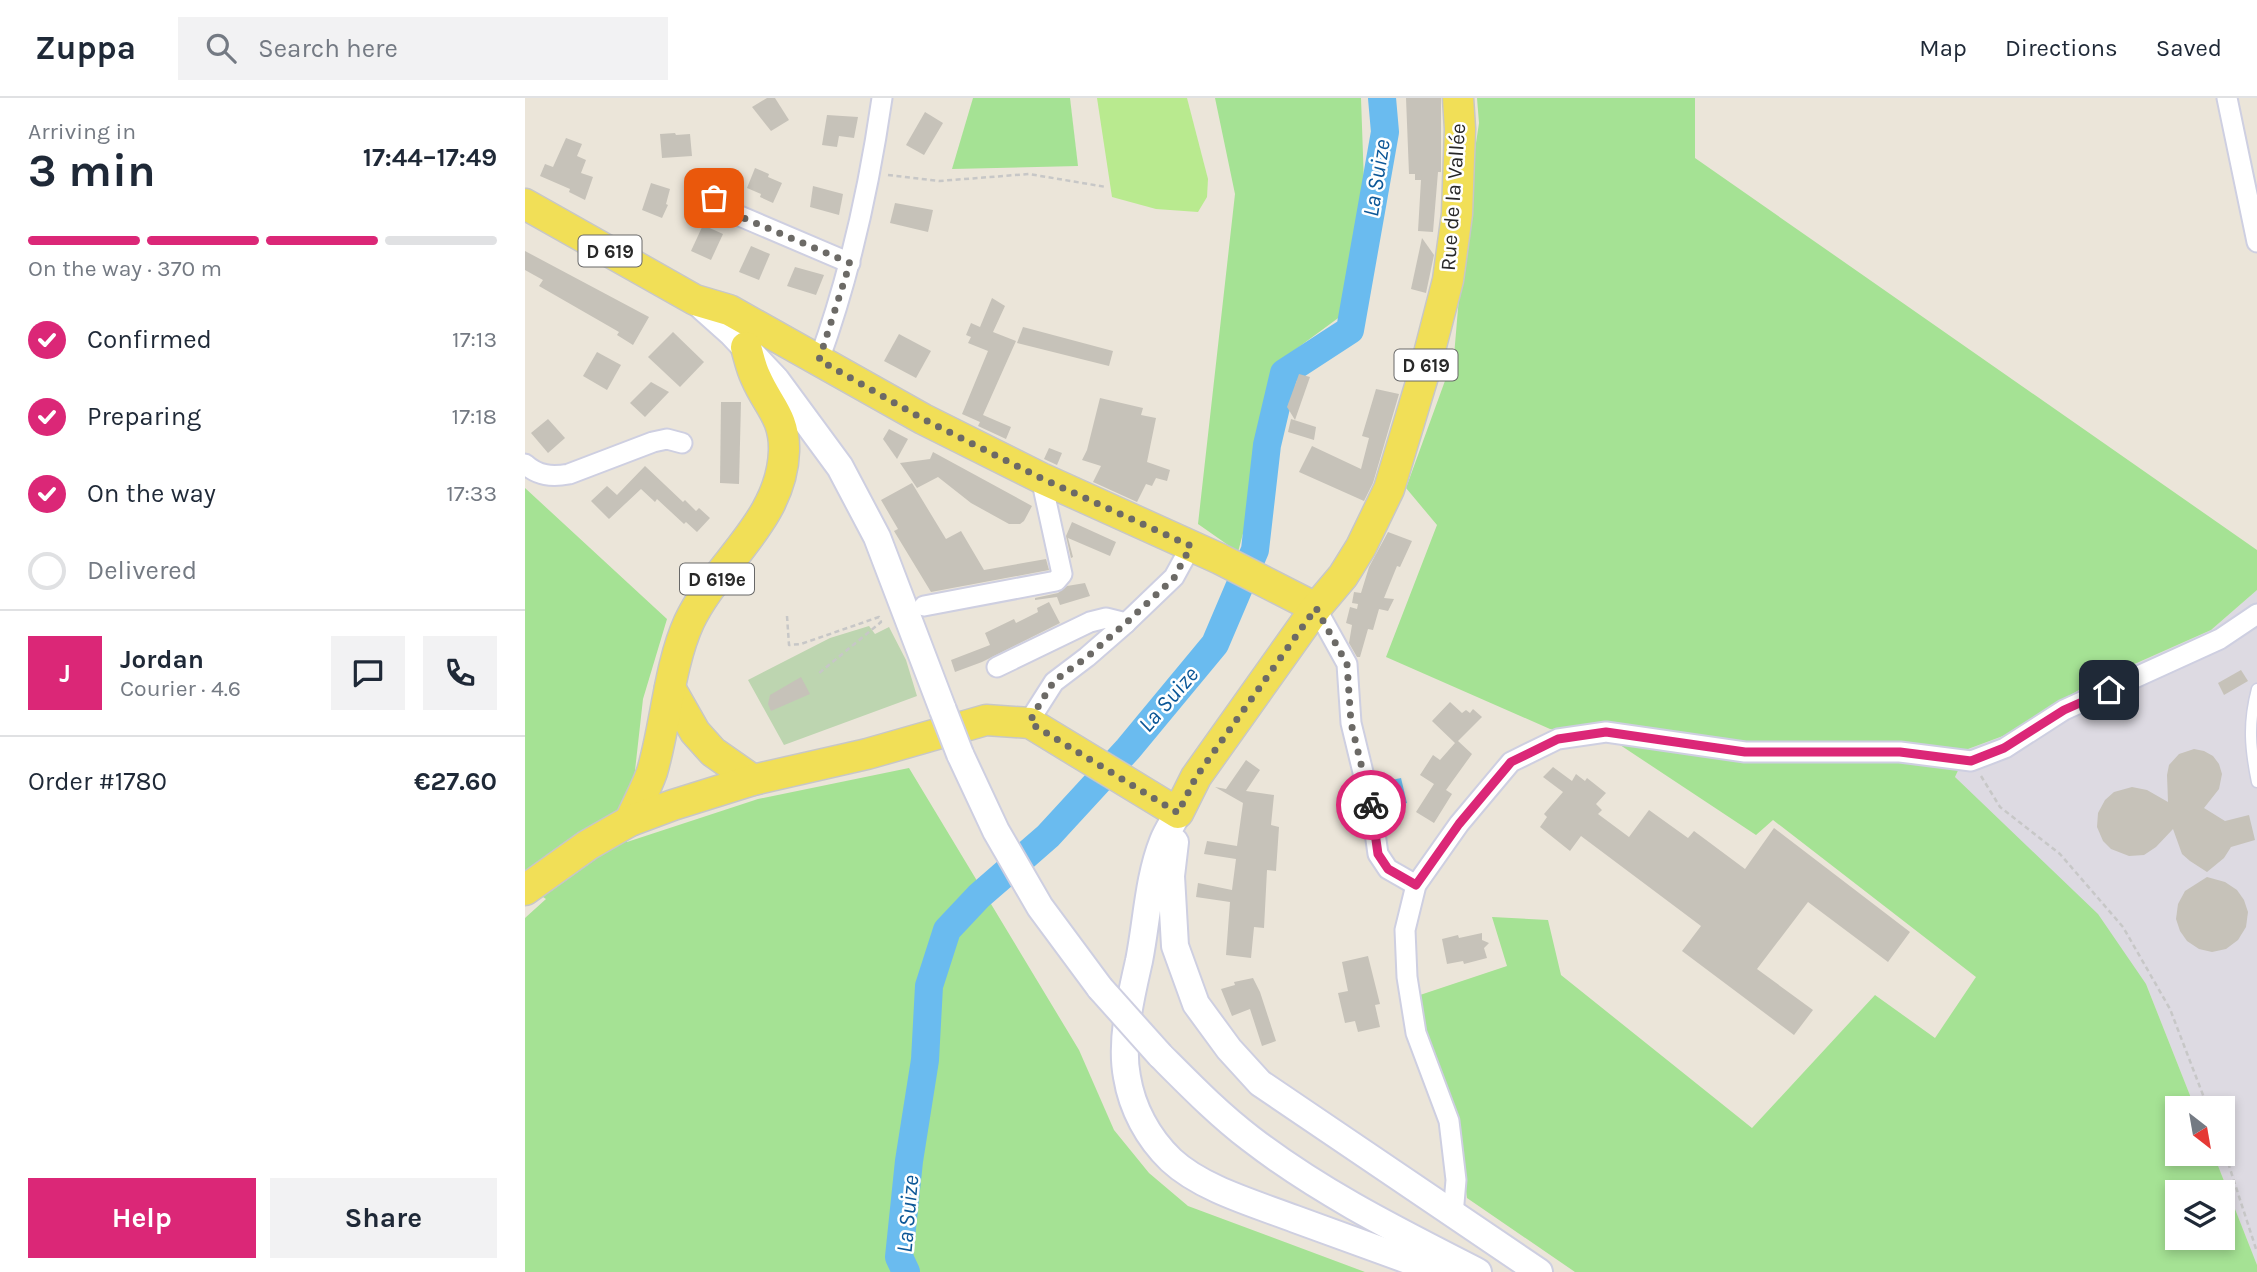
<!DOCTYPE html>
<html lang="en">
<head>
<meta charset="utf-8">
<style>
	:root { --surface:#fff; --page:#f2f2f3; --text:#1f2937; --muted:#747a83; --line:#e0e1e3; --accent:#db2777 }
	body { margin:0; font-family:Karla,sans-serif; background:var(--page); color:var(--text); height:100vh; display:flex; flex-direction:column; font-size:26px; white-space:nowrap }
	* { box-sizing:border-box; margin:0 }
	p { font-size:23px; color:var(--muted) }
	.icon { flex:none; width:38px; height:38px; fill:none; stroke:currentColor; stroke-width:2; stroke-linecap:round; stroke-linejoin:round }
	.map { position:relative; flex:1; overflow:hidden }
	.sheet { display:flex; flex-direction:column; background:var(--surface); width:525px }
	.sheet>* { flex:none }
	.needle { width:46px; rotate:149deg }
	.tools { position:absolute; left:1640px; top:998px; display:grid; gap:14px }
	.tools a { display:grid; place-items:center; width:70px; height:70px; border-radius:0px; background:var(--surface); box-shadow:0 4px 10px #0003; font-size:35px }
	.pin { position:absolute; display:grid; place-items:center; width:60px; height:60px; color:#fff; margin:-30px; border-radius:14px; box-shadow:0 4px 10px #0006 }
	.courier { position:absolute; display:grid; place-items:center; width:70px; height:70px; margin:-35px; border:5px solid #db2777; border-radius:50%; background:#fff; color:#222; box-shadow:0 2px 9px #0007 }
	.head em { font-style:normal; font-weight:700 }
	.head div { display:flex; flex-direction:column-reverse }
	.head { display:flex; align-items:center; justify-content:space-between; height:119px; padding:0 28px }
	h1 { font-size:46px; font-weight:700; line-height:52px }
	.bar { display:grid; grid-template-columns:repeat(4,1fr); gap:10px 7px; align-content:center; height:84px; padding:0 28px }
	.bar i { height:9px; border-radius:5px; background:var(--line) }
	.bar .active { background:var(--accent) }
	.bar p { grid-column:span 4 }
	.line { display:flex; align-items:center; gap:18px; padding:0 28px; border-top:2px solid var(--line) }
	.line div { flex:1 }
	.round { display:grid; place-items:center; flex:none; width:74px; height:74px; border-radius:0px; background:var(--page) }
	ol { padding:0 28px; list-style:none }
	li { display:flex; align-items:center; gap:21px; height:77px }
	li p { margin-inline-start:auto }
	li .icon { padding:7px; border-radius:50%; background:var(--accent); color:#fff; stroke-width:4 }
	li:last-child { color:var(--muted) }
	li i { width:38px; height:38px; border:4px solid var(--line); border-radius:50% }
	.primary-button { display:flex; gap:14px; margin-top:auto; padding:14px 28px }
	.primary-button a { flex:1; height:80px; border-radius:0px; background:var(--accent); color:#fff; font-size:28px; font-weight:700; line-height:80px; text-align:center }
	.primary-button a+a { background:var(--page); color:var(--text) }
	header { display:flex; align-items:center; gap:42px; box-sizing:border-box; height:98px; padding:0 35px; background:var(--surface); border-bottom:2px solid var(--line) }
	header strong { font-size:33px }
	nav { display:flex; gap:38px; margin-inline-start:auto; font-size:24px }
	.search { width:490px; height:63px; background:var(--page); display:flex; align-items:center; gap:18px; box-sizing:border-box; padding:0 24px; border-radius:0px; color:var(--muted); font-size:26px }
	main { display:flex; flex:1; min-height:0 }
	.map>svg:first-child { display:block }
	.industrial { fill:#dddae2 }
	.green { fill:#a5e294; fill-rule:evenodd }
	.cemetery { fill:#bdd5b0 }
	.pitch { fill:#b9ea8f }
	.water { fill:#6abbef }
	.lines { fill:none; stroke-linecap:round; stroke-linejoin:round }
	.river { stroke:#6abbef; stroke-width:28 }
	.building { fill:#c6c2b9 }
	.service-casing { stroke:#cecfe1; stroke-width:13 }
	.minor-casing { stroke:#cecfe1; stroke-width:23 }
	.secondary-casing { stroke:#cecfe1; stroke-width:30 }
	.primary-casing { stroke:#c7c7c7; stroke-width:33 }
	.path { stroke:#c7c7c7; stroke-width:2.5; stroke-dasharray:5 3.5; stroke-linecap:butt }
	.service { stroke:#fff; stroke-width:10 }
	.minor { stroke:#fff; stroke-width:19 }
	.secondary { stroke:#fff; stroke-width:26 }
	.primary { stroke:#f1df57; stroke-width:30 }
	.secondary-bridge-casing { stroke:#cecfe1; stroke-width:30; stroke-linecap:butt }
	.secondary-bridge { stroke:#fff; stroke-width:26 }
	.done { stroke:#6c6a66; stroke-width:7; stroke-dasharray:0 12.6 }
	.route { stroke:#db2777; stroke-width:9 }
	.labels { text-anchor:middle; stroke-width:5; stroke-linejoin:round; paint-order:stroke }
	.shield { fill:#fff; stroke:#686868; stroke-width:2 }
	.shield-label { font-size:19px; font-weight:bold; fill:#282828 }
	.street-label { font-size:21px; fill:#282828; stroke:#fff }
	.water-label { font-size:23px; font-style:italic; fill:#0c5797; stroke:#fff }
</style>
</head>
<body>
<header>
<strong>Zuppa</strong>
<div class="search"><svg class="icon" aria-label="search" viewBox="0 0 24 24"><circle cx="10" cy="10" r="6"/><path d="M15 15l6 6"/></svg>Search here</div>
<nav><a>Map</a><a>Directions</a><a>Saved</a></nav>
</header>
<main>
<section class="sheet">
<div class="head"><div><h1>3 min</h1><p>Arriving in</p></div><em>17:44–17:49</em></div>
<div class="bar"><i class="active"></i><i class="active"></i><i class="active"></i><i></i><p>On the way · 370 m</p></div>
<ol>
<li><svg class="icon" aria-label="check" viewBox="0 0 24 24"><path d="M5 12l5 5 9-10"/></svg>Confirmed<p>17:13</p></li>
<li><svg class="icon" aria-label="check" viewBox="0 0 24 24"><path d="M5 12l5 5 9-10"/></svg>Preparing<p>17:18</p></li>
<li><svg class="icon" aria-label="check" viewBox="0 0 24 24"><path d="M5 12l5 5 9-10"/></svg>On the way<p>17:33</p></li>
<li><i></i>Delivered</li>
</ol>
<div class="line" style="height:126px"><b class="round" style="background:var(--accent);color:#fff">J</b><div><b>Jordan</b><p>Courier · 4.6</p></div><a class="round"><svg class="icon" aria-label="chat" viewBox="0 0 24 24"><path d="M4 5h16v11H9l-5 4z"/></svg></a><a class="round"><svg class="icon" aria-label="phone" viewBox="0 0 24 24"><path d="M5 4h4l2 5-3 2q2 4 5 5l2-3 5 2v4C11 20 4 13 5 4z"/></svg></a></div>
<div class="line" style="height:91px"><div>Order #1780</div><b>€27.60</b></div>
<div class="primary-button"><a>Help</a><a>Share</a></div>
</section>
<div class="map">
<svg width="1732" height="1174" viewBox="0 0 1732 1174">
	<rect width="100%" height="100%" fill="#ebe5d9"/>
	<!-- industrial -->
	<path class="industrial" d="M1732,492V1167L1688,1055H1698V1010H1670L1621,886L1430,679L1443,651L1486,635L1560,588L1686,532Z"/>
	<!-- green -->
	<g class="green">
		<path d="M448,0H545L553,68L427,71Z"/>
		<path d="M690,0H836L839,86L820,215L767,254L713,454L673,426L710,96Z"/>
		<path d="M952,0H1170V60L1732,452V492L1686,532L1560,588L1486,635L1443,651L1430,679L1573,816L1621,886L1670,1010H1652V1055H1688L1732,1167V1174H1050L942,1100L929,1010L898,936L892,898L982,868L967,819L1023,822L1036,877L1227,1030L1350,897L1410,940L1451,879L1248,722L1231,737L1083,639L1025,631L861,559L912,427L881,390L929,258L942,105L954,25ZM1652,1094H1698V1139H1652Z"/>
		<path d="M0,390L142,521L118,601L102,744L233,701L384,670L554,952L589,1032L624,1075L663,1108L840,1174H0V820L21,801L0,787Z"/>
	</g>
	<!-- cemetery -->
	<path class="cemetery" d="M344,528L350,536L364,529L381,562L392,598L259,647L223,582L305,540Z"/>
	<!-- pitch -->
	<path class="pitch" d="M572,0H662L683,81L682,99L673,114L631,111L587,99Z"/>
	<!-- water -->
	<path class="water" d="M876,680L882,705L869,709L862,683Z"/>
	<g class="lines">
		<!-- river -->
		<path class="river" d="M381,1174L374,1159L384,1063L400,962L404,888L422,832L454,798L523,738L603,651L690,546L730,452L742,347L759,275L825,232L860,34L857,0"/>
	</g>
	<!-- building -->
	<g class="building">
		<path d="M242,0H250L264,22L246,33L227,9Z"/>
		<path d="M881,0H916V74H913L908,134L893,133L896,82H890V76H884Z"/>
		<path d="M400,14L418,25L399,57L381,47Z"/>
		<path d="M302,17L333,19L329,40L314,38L312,49L297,47Z"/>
		<path d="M150,35L151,37L165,36L167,58L137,60L135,36Z"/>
		<path d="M41,40L57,46L52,58L61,62L56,75L68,79L60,102L44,94L45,91L15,78L20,66L28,69Z"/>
		<path d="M230,70L244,76L243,79L257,85L248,105L235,99L236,96L222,90Z"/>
		<path d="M126,85L145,91L141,106L143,107L137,120L117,112Z"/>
		<path d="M288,88L318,96L314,117L285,109Z"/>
		<path d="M370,105L408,112L403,134L365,125Z"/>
		<path d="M178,127L198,136L186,162L166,153Z"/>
		<path d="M897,140L909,157L901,195L886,191Z"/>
		<path d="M226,148L245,156L234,182L214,174Z"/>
		<path d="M0,153L124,219L108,247L92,237L94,234L14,188L18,182L0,172Z"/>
		<path d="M270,169L299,177L291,197L262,188Z"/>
		<path d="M467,200L480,208L468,234L491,243L458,317L486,329L481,341L453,328L455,324L437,316L463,253L443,245L446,239L441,237L446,225L455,229Z"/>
		<path d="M498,229L588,253L584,268L492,245Z"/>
		<path d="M148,234L179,264L155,289L123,259Z"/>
		<path d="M374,236L406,253L391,280L359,263Z"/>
		<path d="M72,254L96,267L82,292L58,278Z"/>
		<path d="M774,276L785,279L770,322L762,309Z"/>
		<path d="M126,284L144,294L120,319L105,305Z"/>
		<path d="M851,291L874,296L848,385L839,403L774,374L787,348L836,371L844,340L837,338Z"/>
		<path d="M575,300L618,310L616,317L631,320L622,364L645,372L642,383L631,380L627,388L621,386L612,404L568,384L576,368L557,362L562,352Z"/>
		<path d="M196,304H216L214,386L195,385Z"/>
		<path d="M23,321L40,340L23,355L6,335Z"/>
		<path d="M766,321L791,329L789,342L763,334Z"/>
		<path d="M364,331L383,341L372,361L358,341Z"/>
		<path d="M524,350L537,355L532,367L519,361Z"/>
		<path d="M408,354L507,408L499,423L495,426H484L446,405L413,379L392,390L375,365L405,361Z"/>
		<path d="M120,368L158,404L160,402L171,413L174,410L185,420L172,434L161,424L159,426L132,401L130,404L116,391L84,421L66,403L82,388L92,397Z"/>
		<path d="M387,385L421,441L436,433L459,472L521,461L524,472L406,494L369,433L373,431L356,402Z"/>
		<path d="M547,424L591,444L585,458L543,440L548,459L546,460L541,438Z"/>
		<path d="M863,434L887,443L875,469L872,468L859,500L869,501L863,513L854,511L848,532L843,531L835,559H832L824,545L827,527L821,525L825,509L832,511L833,506L827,505L829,494L836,495L844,469Z"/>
		<path d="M560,485L565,498L535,507L532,499L510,502V500L533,495L542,488Z"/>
		<path d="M524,504L535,525L457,564L430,574L426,562L465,547L460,535L489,521L491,525L513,514L512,510Z"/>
		<path d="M1716,572L1723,583L1699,597L1693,585Z"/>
		<path d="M276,579L285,596L246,613L243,606L245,597Z"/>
		<path d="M925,604L937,615L941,612L945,615L948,611L957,619L933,643L947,656L921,692L927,696L909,725L891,714L909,686L895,677L908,657L915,662L930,645L907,623Z"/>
		<path d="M1669,651L1679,653L1688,658L1694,666L1697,676L1694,691L1679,710L1700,723L1724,717L1730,742L1706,749L1699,760L1682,774L1665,763L1657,756L1648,731L1631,749L1619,757L1604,758L1586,751L1578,743L1572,729L1573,715L1580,702L1589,694L1607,689L1622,692L1643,704L1642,677L1644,667L1654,656Z"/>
		<path d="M721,662L735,672L721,693L749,697L746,727L754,729L751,773L742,772L739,830L729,829L726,860L701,857L705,804L671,799L673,785L707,792L711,761L679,756L682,743L712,748L718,705L690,689L701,691Z"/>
		<path d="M1028,669L1047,683L1051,676L1060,683L1062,680L1081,695L1071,706L1077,712L1073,716L1104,739L1124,712L1163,740L1169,733L1220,771L1249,730L1385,834L1363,864L1283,804L1232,871L1288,912L1269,937L1157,853L1176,828L1056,738L1045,753L1015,729L1022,719L1019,716L1038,694L1018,679Z"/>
		<path d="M1682,779L1700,784L1712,792L1719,802L1723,814L1721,829L1713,842L1701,851L1687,854L1674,851L1662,843L1655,833L1651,821L1653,806L1660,793Z"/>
		<path d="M957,835V842L964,845L959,850L962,860L939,866L938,863L922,866L917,841L933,837L934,840Z"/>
		<path d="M843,858L855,906L850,907L855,929L833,934L830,923L820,925L813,895L823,893L817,864Z"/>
		<path d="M728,880L735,894L751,943L737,948L725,911L707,918L696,891L710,887L709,884Z"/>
	</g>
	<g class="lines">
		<!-- service casing -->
		<g class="service-casing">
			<path id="service" d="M1732,591C1723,625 1725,650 1732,684"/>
		</g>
		<!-- minor casing -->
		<g class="minor-casing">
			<g id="minor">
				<path d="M1702,0L1732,144"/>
				<path d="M183,92L194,107L203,113L325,165"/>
				<path d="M294,262C325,177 344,90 357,0"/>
				<path d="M0,366C13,378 27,379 44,376L128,344L142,341L157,345"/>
				<path d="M399,508L531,483L537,476L516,380"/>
				<path d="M791,510L822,566L826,625L846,707L853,756L863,771L891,787"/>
				<path d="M472,569L565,524L581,520L601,525"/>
				<path d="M505,625L508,617L529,584L562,559L601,525L649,479L666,448"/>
				<path d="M928,1117L931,1082L924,1023L891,935L882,879L880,832L891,787L934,726L986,664L1033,641L1081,634L1220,654H1375L1446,663L1480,650L1539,612L1695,541L1732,516"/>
			</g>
		</g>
		<!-- secondary casing -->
		<g class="secondary-casing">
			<g id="secondary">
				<path d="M170,202L207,235L251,282L315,369L352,439L418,612"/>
				<path d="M435,656L471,733L515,809L575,890"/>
				<path d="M653,715C648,724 642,733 638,743C623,781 622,823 614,863C606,898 595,943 602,979C607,1010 623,1040 646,1062C677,1091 731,1106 770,1121C819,1139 867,1156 915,1174"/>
				<path d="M650,744L646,778L650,848L671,906L704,951L735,985L1014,1174"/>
				<path d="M635,957C664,986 693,1016 726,1041C796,1095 875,1134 953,1174"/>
			</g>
		</g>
		<!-- primary casing -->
		<g class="primary-casing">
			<g id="primary">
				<path d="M0,106L170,202L204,212L398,321L516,380L695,461L791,510"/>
				<path d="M145,590L170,634L188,654L228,682"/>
				<path d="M105,723C112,707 121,691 127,674C141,627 144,568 164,524C192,465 257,423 259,353C260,319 243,308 231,280C226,270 224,259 221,249"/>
				<path d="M0,792L63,747L105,723L148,707L228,682L342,656L461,622L505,625L653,715L671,679L791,510L818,478L836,449L864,391L899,275L923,182L932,116L935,31L933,0"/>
			</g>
		</g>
		<!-- path -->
		<g class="path">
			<path d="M363,77L414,83L504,76L581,89"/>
			<path d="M262,518L264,547L276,546L354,519L356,524L293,576"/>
			<path d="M1456,678L1475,709L1535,756L1598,829L1645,911L1683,1010"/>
			<path d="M1698,1049L1732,1154"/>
		</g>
		<!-- service -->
		<use href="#service" class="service"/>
		<!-- minor -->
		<use href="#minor" class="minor"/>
		<!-- secondary -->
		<use href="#secondary" class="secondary"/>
		<!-- primary -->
		<use href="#primary" class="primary"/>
		<!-- secondary-bridge casing -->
		<g class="secondary-bridge-casing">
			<g id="secondary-bridge">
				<path d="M418,612L435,656"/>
				<path d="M575,890L635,957"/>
			</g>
		</g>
		<!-- secondary-bridge -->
		<use href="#secondary-bridge" class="secondary-bridge"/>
	</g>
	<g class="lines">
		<!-- done -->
		<path class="done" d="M189,100L202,113L325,165L294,262L398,321L516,380L666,448L649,480L601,525L562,559L529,583L508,617L505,625L653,715L671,679L791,510L822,566L826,625L846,707"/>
		<!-- route -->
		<path class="route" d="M846,707L853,756L863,771L891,787L934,726L986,664L1033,641L1081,634L1220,654H1375L1446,663L1479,650L1539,612L1584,592"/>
	</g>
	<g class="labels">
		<!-- shield labels -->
		<g class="shield">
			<rect x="53.5" y="137.5" width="63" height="31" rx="5"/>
			<rect x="869.5" y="251.5" width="63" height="31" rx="5"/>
			<rect x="155" y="465.5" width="74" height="31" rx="5"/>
		</g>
		<g class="shield-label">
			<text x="85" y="160">D 619</text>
			<text x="901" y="274">D 619</text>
			<text x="192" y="488">D 619e</text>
		</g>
		<!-- street labels -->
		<g class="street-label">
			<text transform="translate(928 99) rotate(-86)" y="7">Rue de la Vallée</text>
		</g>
		<!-- water labels -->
		<g class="water-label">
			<text transform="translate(851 80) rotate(-81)" y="8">La Suize</text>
			<text transform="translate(643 601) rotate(-49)" y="8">La Suize</text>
			<text transform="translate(382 1116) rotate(-85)" y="8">La Suize</text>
		</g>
	</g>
</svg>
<div class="tools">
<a><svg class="needle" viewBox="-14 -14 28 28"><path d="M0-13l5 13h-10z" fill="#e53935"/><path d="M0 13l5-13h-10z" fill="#747a83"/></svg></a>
<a><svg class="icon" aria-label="layers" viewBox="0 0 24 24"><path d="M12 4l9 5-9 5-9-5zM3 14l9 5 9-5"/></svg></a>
</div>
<div class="pin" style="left:189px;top:100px;background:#ea580c"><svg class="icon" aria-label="bag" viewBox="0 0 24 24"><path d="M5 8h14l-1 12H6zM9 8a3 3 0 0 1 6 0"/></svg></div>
<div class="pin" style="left:1584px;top:592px;background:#1f2937"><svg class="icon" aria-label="home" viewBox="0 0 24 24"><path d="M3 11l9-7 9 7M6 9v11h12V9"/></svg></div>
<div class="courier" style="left:846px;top:707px"><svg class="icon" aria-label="bike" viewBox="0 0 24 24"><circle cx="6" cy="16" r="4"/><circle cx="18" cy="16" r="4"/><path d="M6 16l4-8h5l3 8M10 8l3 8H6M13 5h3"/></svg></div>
</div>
</main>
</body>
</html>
